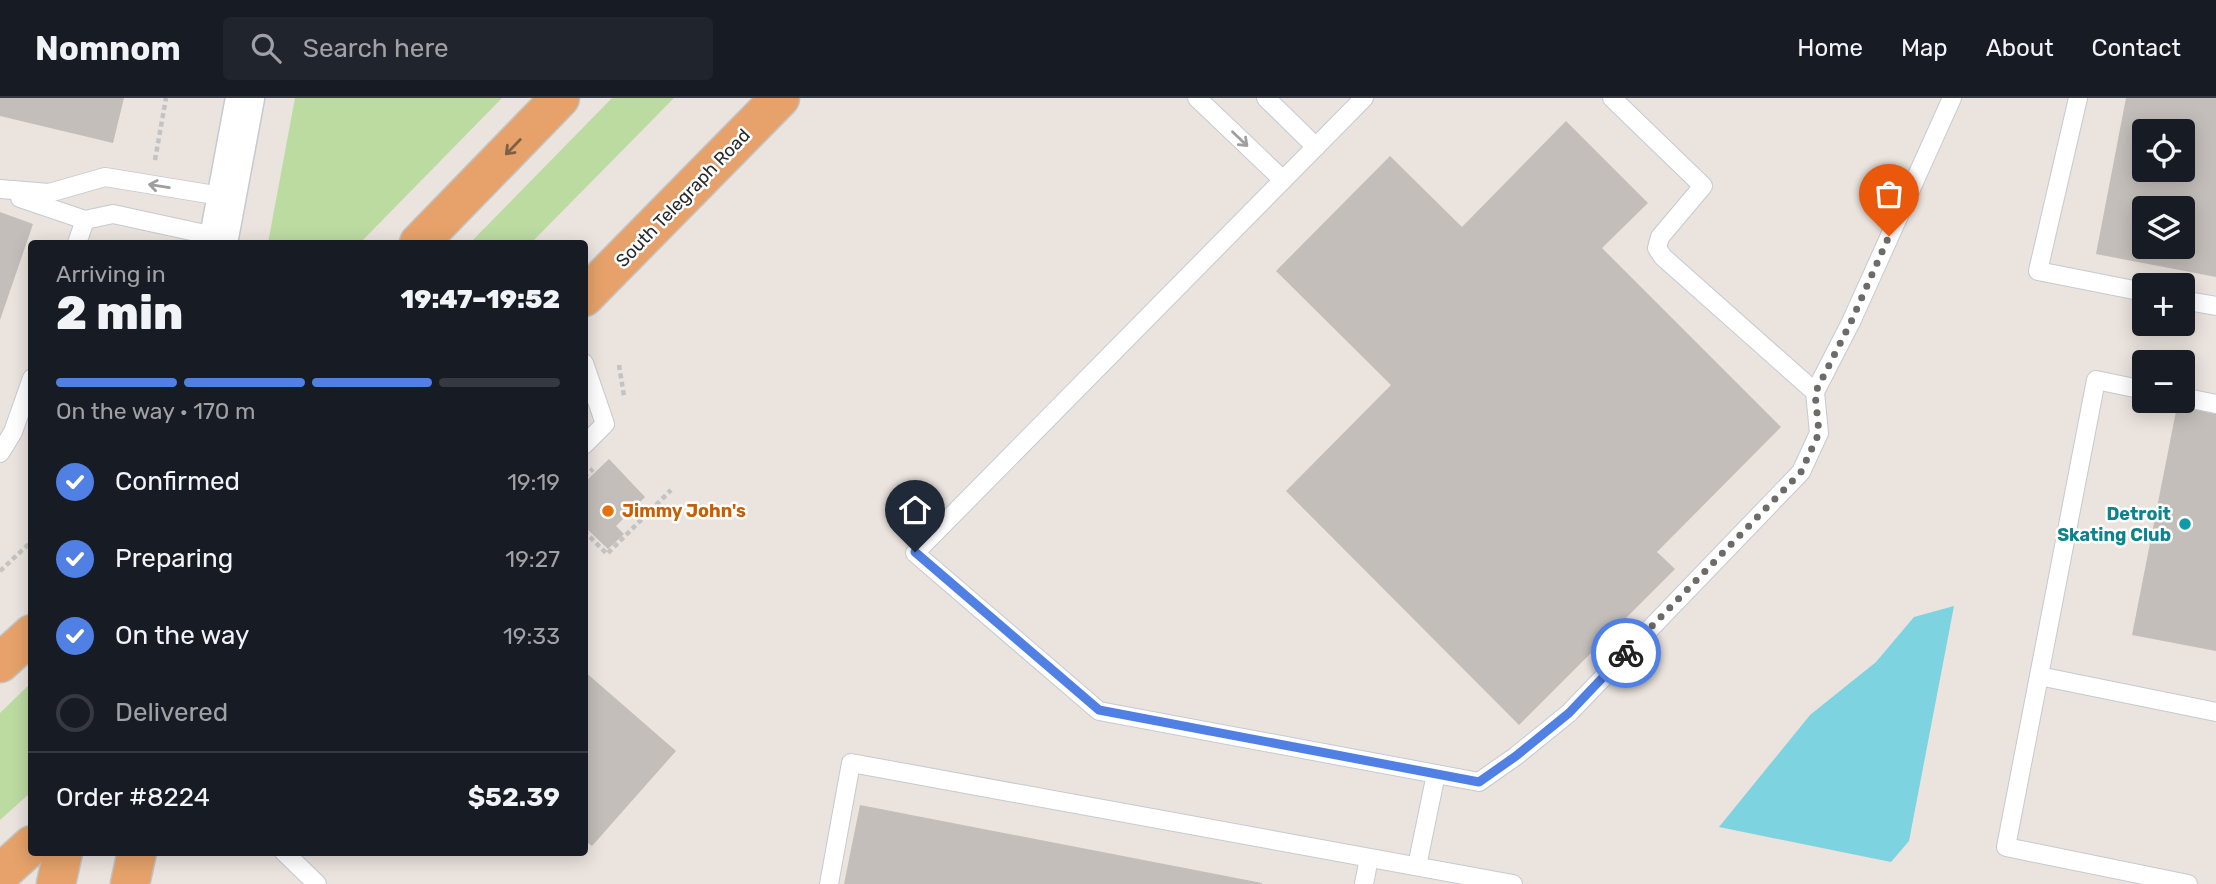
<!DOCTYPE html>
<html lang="en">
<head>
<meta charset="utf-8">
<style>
	:root { --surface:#171b24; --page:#20242c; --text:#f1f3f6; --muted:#9ea1a6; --line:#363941; --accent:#5180e4 }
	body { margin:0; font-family:Rubik,sans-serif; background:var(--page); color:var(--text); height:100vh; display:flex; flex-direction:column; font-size:26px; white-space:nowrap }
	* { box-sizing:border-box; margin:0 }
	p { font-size:23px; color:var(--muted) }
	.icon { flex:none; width:38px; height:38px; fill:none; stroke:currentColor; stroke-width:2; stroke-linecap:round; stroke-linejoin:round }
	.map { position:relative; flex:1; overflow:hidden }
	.side { position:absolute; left:28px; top:142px; width:560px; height:616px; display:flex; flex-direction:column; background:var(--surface); border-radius:7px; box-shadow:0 4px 18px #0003 }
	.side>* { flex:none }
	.controls { position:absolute; left:2132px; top:21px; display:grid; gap:14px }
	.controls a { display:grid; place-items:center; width:63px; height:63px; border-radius:7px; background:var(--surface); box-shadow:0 4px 18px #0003; font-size:35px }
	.pin { position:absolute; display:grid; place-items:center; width:60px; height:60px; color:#fff; margin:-72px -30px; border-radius:50% 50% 50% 0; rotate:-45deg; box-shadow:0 0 7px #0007 }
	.pin .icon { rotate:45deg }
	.courier { position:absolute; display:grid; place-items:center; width:70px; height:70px; margin:-35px; border:5px solid #5180e4; border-radius:50%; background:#fff; color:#222; box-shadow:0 2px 9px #0007 }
	.overview em { font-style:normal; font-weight:800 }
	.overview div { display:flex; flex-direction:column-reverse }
	.overview { display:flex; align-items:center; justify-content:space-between; height:119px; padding:0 28px }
	h1 { font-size:46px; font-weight:800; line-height:52px }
	.bar { display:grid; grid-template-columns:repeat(4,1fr); gap:10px 7px; align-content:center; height:84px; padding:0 28px }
	.bar i { height:9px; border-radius:5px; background:var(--line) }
	.bar .current { background:var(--accent) }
	.bar p { grid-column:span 4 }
	.line { display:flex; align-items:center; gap:18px; padding:0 28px; border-top:2px solid var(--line) }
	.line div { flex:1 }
	ol { padding:0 28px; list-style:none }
	li { display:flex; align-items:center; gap:21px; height:77px }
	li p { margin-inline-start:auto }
	li .icon { padding:7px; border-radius:50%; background:var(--accent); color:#fff; stroke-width:4 }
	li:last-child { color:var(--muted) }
	li i { width:38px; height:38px; border:4px solid var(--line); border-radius:50% }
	header { display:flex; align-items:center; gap:42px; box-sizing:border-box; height:98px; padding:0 35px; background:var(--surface); border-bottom:2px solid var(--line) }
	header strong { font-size:33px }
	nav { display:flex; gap:38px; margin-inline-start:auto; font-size:24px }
	.search { width:490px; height:63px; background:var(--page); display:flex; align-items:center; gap:18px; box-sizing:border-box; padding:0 24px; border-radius:7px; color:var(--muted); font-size:26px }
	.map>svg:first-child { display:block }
	.green { fill:#bcdba1 }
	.water { fill:#7dd3e0 }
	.building { fill:#c3beb9; fill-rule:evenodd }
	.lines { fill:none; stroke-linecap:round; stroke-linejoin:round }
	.service-casing { stroke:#c5cad2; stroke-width:20 }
	.tertiary-casing { stroke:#c5cad2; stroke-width:41 }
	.trunk-casing { stroke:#c3c3c3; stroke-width:41 }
	.path { stroke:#c3c3c3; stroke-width:4.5; stroke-dasharray:5 3.5; stroke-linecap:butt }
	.service { stroke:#fff; stroke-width:18 }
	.tertiary { stroke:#fff; stroke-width:38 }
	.trunk { stroke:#e6a26a; stroke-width:38 }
	.oneway { stroke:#9f9f9f }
	.oneway2 { stroke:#7f6047 }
	.done { stroke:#6d6b69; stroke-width:7; stroke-dasharray:0 12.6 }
	.route { stroke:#5180e4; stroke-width:9 }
	.food-dot { fill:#e8710a; stroke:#fff; stroke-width:2.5 }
	.culture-dot { fill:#0f9aa8; stroke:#fff; stroke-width:2.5 }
	.labels { text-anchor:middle; stroke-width:5; stroke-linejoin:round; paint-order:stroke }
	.street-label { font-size:18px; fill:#2a2a2a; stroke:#fff }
	.food-label { font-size:18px; font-weight:bold; fill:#c56008; stroke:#fff; text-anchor:start }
	.culture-label { font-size:18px; font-weight:bold; fill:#0d838f; stroke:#fff; text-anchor:end }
</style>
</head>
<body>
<header>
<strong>Nomnom</strong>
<div class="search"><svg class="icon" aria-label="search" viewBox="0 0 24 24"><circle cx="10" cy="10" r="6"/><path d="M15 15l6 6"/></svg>Search here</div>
<nav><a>Home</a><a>Map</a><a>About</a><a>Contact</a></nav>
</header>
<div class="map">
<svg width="2216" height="786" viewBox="0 0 2216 786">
	<rect width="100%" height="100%" fill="#eae3de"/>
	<!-- green -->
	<g class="green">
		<path d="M295,0H502L360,145H268Z"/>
		<path d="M612,0H674L531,145H470Z"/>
		<path d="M31,585V694L0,722V615Z"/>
	</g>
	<!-- water -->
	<path class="water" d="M1954,508L1909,743L1891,764L1719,729L1810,617L1876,564L1914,519Z"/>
	<!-- building -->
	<g class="building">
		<path d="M0,0H124L113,45L0,18Z"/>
		<path d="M2126,0H2216V179L2096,156ZM2144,33H2182V72H2144ZM2144,110H2182V149H2144Z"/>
		<path d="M1566,23L1648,105L1602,150L1781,329L1657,454L1675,471L1519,627L1286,393L1391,287L1276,173L1390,58L1462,129Z"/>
		<path d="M0,114L33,126L0,222Z"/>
		<path d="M2177,308L2216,316V553L2132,537Z"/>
		<path d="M609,361L645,399L616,428L624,436L608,451L584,428V385Z"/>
		<path d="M584,573L676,653L592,748L584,742Z"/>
		<path d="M860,707L1262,785V786H844Z"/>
	</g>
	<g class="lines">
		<!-- service casing -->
		<g class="service-casing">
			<g id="service">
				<path d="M1197,0L1283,82"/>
				<path d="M1266,0L1316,49"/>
				<path d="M1364,0L915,455L1099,613L1479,684L1516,658L1569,615L1801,374L1819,335L1815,294L1851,224L1952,0"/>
				<path d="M1612,0L1703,88L1660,139L1657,150L1663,159L1815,294"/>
				<path d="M2078,0L2038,173L2144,194"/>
				<path d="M0,91L49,95L105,79L227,99"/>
				<path d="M20,100L85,122L113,116L219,139"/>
				<path d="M77,145L85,122"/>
				<path d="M2182,202L2216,208"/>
				<path d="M584,265L605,326L584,347"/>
				<path d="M2144,292L2096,282L2006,749L2188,786"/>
				<path d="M2182,299L2216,306"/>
				<path d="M0,355L13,334L32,280"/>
				<path d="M2039,578L2216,614"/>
				<path d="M284,754L317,786"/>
				<path d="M1417,768L1436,676"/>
				<path d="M829,786L851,665L1513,786"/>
				<path d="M1364,786L1369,760"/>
			</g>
		</g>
		<!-- tertiary casing -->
		<g class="tertiary-casing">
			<path id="tertiary" d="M218,145L245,0"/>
		</g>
		<!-- trunk casing -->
		<g class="trunk-casing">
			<g id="trunk">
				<path d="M419,145L560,0"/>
				<path d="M584,199L780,0"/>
				<path d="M0,565L32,536"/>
				<path d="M0,776L32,747"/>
				<path d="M56,786L63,754"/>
				<path d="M130,786L137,754"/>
			</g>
		</g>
		<!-- path -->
		<g class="path">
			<path d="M155,62L166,0"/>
			<path d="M619,267L624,298"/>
			<path d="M584,379L593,371"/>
			<path d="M584,433L607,456L671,392"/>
			<path d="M0,473L32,443"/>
		</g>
		<!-- service -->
		<use href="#service" class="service"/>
		<!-- tertiary -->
		<use href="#tertiary" class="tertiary"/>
		<!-- trunk -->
		<use href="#trunk" class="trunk"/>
	</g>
	<!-- one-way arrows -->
	<defs><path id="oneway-shaft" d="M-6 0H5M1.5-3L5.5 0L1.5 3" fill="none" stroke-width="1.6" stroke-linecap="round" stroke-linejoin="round" transform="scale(1.75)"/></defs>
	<g class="oneway">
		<use href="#oneway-shaft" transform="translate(1240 41) rotate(44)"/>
		<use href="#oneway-shaft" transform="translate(159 88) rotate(-171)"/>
	</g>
	<use class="oneway2" href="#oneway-shaft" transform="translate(513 49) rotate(134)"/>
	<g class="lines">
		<!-- done -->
		<path class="done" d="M1626,555L1801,374L1819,335L1815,295L1851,224L1889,138"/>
		<!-- route -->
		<path class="route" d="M915,454L1099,612L1479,684L1516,658L1569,615L1626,555"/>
	</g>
	<!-- markers -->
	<circle class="food-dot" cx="608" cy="413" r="7"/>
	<circle class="culture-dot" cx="2185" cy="426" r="7"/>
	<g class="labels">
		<!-- street labels -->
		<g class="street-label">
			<text transform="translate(683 100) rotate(-46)" y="6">South Telegraph Road</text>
		</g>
		<!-- food labels -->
		<g class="food-label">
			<text x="622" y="419">Jimmy John's</text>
		</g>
		<!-- culture labels -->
		<g class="culture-label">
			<text x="2171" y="422">Detroit<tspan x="2171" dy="21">Skating Club</tspan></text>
		</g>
	</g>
</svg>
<div class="controls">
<a><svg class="icon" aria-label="locate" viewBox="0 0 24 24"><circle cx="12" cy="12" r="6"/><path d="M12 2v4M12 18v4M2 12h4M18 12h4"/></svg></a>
<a><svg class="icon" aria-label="layers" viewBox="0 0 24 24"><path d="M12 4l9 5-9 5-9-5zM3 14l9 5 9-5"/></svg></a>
<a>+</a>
<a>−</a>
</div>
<div class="pin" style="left:1889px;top:138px;background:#ea580c"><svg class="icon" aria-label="bag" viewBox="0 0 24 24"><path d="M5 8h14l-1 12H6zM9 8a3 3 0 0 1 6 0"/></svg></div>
<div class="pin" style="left:915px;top:454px;background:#1f2937"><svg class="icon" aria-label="home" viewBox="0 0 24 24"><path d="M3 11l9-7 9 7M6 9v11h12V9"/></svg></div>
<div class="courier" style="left:1626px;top:555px"><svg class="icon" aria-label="bike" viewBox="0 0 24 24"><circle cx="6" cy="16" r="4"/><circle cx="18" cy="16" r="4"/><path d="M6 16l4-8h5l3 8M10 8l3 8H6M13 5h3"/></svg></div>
<section class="side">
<div class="overview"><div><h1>2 min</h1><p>Arriving in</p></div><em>19:47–19:52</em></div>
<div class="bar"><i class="current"></i><i class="current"></i><i class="current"></i><i></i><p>On the way · 170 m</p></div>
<ol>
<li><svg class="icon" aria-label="check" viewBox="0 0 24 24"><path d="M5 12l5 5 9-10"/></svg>Confirmed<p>19:19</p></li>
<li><svg class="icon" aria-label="check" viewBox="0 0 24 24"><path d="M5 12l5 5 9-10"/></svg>Preparing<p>19:27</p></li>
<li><svg class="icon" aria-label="check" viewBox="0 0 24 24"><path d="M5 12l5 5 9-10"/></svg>On the way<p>19:33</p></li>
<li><i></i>Delivered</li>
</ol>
<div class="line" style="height:91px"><div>Order #8224</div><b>$52.39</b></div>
</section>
</div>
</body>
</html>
